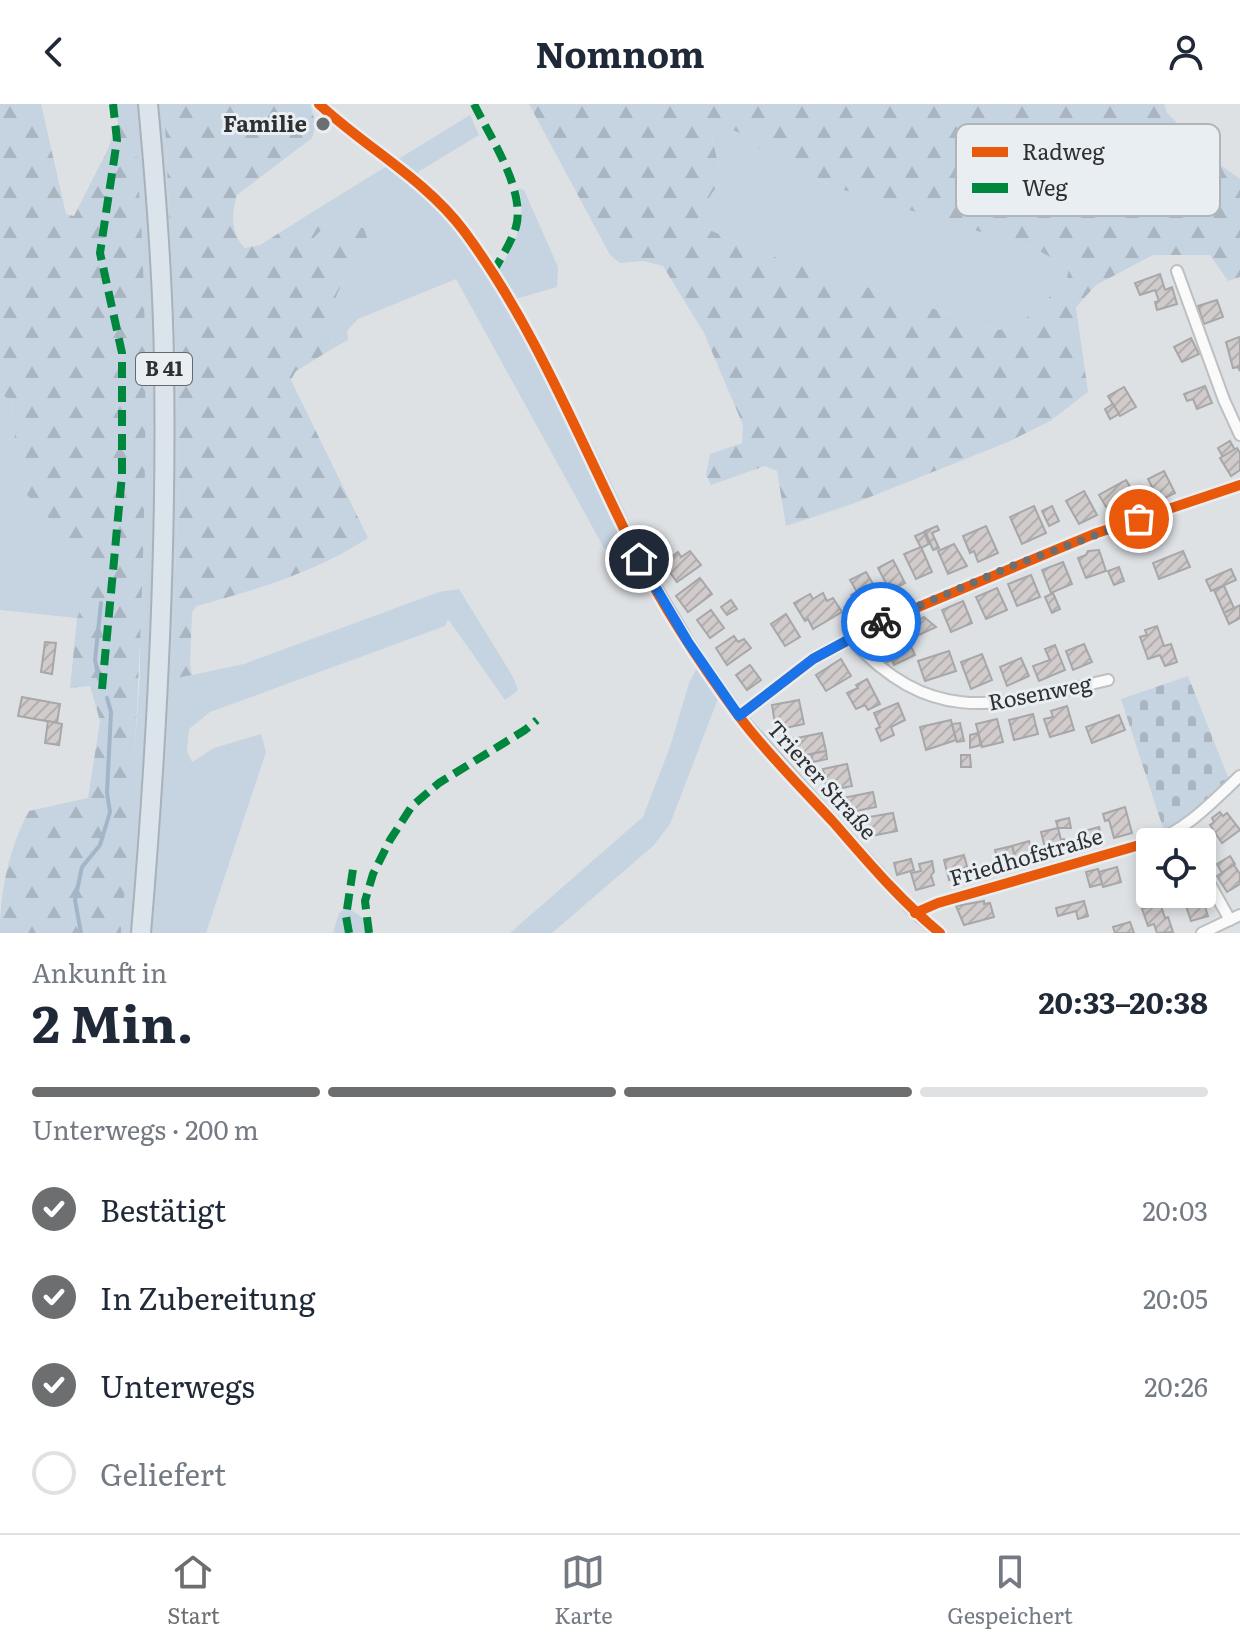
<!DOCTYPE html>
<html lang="de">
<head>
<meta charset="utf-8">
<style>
	:root { --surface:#fff; --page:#f6f6f7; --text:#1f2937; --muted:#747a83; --line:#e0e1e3; --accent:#6c6e70 }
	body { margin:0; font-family:Literata,serif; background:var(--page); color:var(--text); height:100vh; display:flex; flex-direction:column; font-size:30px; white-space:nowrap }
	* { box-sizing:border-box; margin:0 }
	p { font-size:26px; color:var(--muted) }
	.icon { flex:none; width:44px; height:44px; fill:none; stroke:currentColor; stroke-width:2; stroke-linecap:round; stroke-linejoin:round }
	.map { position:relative; height:829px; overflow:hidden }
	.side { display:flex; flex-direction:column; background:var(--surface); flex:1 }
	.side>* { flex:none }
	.buttons { position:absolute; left:1136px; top:724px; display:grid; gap:16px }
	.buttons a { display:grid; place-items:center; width:80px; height:80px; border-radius:8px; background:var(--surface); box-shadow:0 4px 12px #0003; font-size:40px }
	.pin { position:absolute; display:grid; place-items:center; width:68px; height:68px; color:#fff; margin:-34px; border:4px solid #fff; border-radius:50%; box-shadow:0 2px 8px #0007 }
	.courier { position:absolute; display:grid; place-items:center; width:80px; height:80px; margin:-40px; border:6px solid #1a73e8; border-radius:50%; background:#fff; color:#222; box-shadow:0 2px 10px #0007 }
	.head em { font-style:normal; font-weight:700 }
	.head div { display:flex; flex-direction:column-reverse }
	.head { display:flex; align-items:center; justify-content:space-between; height:136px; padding:0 32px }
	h1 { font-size:52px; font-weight:700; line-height:60px }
	.bar { display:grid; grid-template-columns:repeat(4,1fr); gap:12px 8px; align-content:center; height:96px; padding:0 32px }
	.bar i { height:10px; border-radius:6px; background:var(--line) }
	.bar .on { background:var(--accent) }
	.bar p { grid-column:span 4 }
	ol { padding:0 32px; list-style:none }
	li { display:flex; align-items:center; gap:24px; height:88px }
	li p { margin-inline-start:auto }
	li .icon { padding:8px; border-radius:50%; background:var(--accent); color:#fff; stroke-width:4 }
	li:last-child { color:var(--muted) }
	li i { width:44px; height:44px; border:4px solid var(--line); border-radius:50% }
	header { display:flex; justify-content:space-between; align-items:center; height:104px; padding:0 32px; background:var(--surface); font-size:36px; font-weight:700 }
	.dock { display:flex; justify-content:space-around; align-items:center; height:112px; border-top:2px solid var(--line); background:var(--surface); font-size:22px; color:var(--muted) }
	.dock a { display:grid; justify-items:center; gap:4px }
	.dock .on { color:var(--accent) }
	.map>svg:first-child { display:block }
	.green { fill:#c6d3e1 }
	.forest { fill:url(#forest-firs); fill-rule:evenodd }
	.cemetery { fill:url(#cemetery-stones) }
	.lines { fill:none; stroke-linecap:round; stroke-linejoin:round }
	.stream { stroke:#a3b5c9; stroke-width:4 }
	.building { fill:url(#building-hatch); stroke:#a7a7a9; stroke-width:2 }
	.street-casing { stroke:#bdbfc1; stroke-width:14 }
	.highway-casing { stroke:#a9b1ba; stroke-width:22 }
	.street { stroke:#fafafb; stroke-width:10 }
	.highway { stroke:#dce4eb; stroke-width:18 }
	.quiet { stroke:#00873e; stroke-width:8; stroke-dasharray:16 8; stroke-linecap:butt }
	.cycleway-casing { stroke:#e9eef3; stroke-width:15 }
	.cycleway { stroke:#e8590c; stroke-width:10 }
	.done { stroke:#6c6e70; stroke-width:8; stroke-dasharray:0 14.4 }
	.route { stroke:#1a73e8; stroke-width:10 }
	.poi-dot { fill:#6c6e70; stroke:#e9eef3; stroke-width:3 }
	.labels { text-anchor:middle; stroke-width:6; stroke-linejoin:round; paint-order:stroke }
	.shield { fill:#e9eef3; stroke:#66696c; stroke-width:2 }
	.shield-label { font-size:20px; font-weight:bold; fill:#2e3032 }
	.poi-label { font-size:22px; font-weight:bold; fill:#2e3032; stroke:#e9eef3; text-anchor:end }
	.street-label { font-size:22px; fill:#2e3032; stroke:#e9eef3 }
	.key { fill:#e9eef3; stroke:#b1b5b9; stroke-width:2 }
	.key-label { font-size:22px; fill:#2e3032 }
</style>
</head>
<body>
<header><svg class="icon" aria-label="back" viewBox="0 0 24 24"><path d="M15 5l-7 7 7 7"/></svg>Nomnom<svg class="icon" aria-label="person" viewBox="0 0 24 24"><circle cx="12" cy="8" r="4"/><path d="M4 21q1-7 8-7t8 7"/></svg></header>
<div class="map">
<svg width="1240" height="829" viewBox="0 0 1240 829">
	<defs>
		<pattern id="forest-firs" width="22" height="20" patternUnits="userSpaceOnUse" patternTransform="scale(2)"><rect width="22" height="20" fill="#c6d3e1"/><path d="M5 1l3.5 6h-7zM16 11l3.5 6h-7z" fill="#aab5c2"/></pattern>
		<pattern id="cemetery-stones" width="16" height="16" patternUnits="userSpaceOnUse" patternTransform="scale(2)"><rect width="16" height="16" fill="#c6d3e1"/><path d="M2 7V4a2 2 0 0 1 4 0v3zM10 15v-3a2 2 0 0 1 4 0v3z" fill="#aab5c2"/></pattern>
		<pattern id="building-hatch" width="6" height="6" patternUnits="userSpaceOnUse" patternTransform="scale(2)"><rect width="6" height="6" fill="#d1cbcb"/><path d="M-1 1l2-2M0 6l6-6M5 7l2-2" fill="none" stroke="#b4afaf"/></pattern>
	</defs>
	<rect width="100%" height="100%" fill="#dee1e4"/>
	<!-- green -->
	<g class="green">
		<path d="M131,0H164L176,257L178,376L172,571H192L244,560L439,488L459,485L513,573L518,586L505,596L448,515L445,522L210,608L189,625L187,647L192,658L214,644L261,630L266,648L206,829H121L140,572L141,128Z"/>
		<path d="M470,11L479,31L418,68L423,78L456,111L498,167C515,141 527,116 519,84L524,86L558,163L557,183L516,195C562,280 607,364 645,453L628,460L604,444L456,175L358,215L347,227L348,236L332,245L329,209L342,179L369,140L363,124H351L327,148L312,147L310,138L330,117L334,105L322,102Z"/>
		<path d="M731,24L751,34L770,58L844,86L1036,145L1069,164L1066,178L1017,222L999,226L756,147L697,120L701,105L722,75L711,29Z"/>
		<path d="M0,289L11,297L15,334L26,349L22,372L26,390L61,427L88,473V489L77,514L0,506Z"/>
		<path d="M698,562L719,592L670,720L653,742L552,829H510L643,713L670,643L689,579Z"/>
		<path d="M347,803L363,814L373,829H333L339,809Z"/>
	</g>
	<!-- forest -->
	<g class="forest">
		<path d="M0,0H41L66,110L74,112L106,49L118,19L116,0H131C145,118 146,238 145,357C143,515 135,672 121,829H0C0,787 9,744 29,707L88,694L100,617L90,582L70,584L77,514L88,489V473L61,427L26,390L22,372L26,349L15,334L11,297L0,289Z"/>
		<path d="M164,0H310L316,21L312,34L237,91C231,108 231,132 245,144L260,141L322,102L335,105L330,117L310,138L312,147L327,148L351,124H364L369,140L342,179L329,209L332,245L296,267L291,276L368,434C316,468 256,486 196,502L192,509L190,562L192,571L175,574L172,571L178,376L176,257Z"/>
		<path d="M529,0H1164L1167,9L1219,60L1240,75V173L1228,177L1210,151H1153L1096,181L1076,203L1088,288L1050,317L1008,338L855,399L786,422L777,367L765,362L711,381L706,371L710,350L742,339L743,321L704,229L663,162L643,157L620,159L610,151ZM731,25L751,34L770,58L844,86L1036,145L1069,164L1066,178L1017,222L999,226L756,147L697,120L701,105L722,75L711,30Z"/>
	</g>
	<!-- cemetery -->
	<path class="cemetery" d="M1188,572L1230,678L1181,719L1164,727L1121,595Z"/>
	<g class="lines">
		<!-- stream -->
		<g class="stream">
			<path d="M99,575L95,556L101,499"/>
			<path d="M81,829L75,796L82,763L100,741L110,708L107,689L111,608L107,594"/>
		</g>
	</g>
	<!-- building -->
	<g class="building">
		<path d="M1160,170L1165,186L1172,183L1177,200L1157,206L1155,198L1159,197L1155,186L1140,191L1135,179Z"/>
		<path d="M1217,196L1223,213L1204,220L1198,202Z"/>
		<path d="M1239,233L1240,237V267L1238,263L1233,264L1226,238Z"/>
		<path d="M1191,234L1199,250L1182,258L1174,243Z"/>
		<path d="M1205,282L1212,299L1197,305L1193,295L1187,297L1184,290Z"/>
		<path d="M1124,283L1136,303L1120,312L1108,292Z"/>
		<path d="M1113,300L1119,310L1110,315L1105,305Z"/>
		<path d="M1230,337L1235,346L1223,353L1218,344Z"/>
		<path d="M1237,344L1240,349V366L1231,372L1220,354Z"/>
		<path d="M1164,367L1175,389L1159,397L1148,375Z"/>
		<path d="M1126,376L1136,393L1114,407L1110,401L1106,403L1099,391Z"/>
		<path d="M1084,387L1097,411L1079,420L1066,397Z"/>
		<path d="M1034,402L1046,429L1022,440L1010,413Z"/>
		<path d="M1052,402L1059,417L1049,422L1042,407Z"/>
		<path d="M937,422L939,426L932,429L939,444L933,446L925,427Z"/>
		<path d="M986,422L998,449L978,458L974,447L970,449L963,432Z"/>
		<path d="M924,428L929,440L921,444L915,432Z"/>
		<path d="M954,440L967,462L948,470L938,447Z"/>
		<path d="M921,443L932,468L916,475L904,450Z"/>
		<path d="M1099,446L1106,467L1086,474L1078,454L1086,451L1088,447Z"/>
		<path d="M690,447L701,461L677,478L663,459L678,448L681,453Z"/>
		<path d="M1183,447L1190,463L1159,475L1153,459Z"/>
		<path d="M893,456L905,479L890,487L878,464Z"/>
		<path d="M1063,458L1072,480L1051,489L1042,466Z"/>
		<path d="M1119,463L1124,477L1114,481L1108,467Z"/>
		<path d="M1231,465L1236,476L1211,487L1206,476Z"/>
		<path d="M866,468L879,490L857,502L851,491L857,488L850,476Z"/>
		<path d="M1031,471L1040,493L1017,502L1008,480Z"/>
		<path d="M700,474L712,490L688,508L676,492Z"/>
		<path d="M1224,482L1234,504L1224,509L1214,486Z"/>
		<path d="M997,484L1007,506L986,515L976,493Z"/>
		<path d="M823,489L827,497L833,494L842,508L813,525L808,515L805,517L794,499L810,490L813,495Z"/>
		<path d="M1053,489L1060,505L1052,509L1045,493Z"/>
		<path d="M731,496L737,505L727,511L721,503Z"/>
		<path d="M963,497L972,519L951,528L942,506Z"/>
		<path d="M1240,501V514L1229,520L1224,509Z"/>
		<path d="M711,506L724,524L710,534L697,516Z"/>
		<path d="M786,510L800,533L785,542L771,520Z"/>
		<path d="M924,513L936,523L919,531L913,519Z"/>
		<path d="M1157,522L1164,542L1171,540L1177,558L1165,562L1160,551L1148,555L1140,533L1147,531L1145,526Z"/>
		<path d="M903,525L915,551L894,561L892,556L887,558L877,537Z"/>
		<path d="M734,532L738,538L744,535L751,544L727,561L716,544Z"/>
		<path d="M45,538L56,539L52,570L41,568Z"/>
		<path d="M1084,540L1092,558L1073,566L1066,547Z"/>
		<path d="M1055,541L1065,566L1039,577L1033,562L1050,556L1045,545Z"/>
		<path d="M949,547L956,567L925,577L918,557Z"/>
		<path d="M982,550L992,576L971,585L961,558Z"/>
		<path d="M1021,554L1029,572L1007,582L1000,563Z"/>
		<path d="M841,555L851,572L826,587L816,571Z"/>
		<path d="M750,561L761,576L747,586L736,571Z"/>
		<path d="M867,575L880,600L868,606L865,601L856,605L847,589L858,584L856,581Z"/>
		<path d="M22,593L60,600L57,619L18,612Z"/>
		<path d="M799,596L804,620L776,626L772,601Z"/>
		<path d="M898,599L905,616L891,623L894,631L881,637L876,625L880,623L874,609Z"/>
		<path d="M1067,602L1074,626L1050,633L1044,615L1053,613L1051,607Z"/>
		<path d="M1033,610L1038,630L1014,636L1009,616Z"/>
		<path d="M1119,611L1125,626L1092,639L1086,623Z"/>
		<path d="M997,615L1003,638L982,643L976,620Z"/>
		<path d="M951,616L956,636L926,646L920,623Z"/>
		<path d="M48,617L62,620L59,641L45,639Z"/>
		<path d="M960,619L964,637L957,638L952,620Z"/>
		<path d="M822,629L826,647L796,653L792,635Z"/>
		<path d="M978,629L981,641L970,644V631Z"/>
		<path d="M826,647L827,655L813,658L811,650Z"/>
		<path d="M961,651H970L971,663H961Z"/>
		<path d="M847,660L852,682L827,687L823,665Z"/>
		<path d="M873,688L876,703L846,709L843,694Z"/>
		<path d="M1125,703L1132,729L1114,734L1109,716L1105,717L1103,710Z"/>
		<path d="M1220,708L1223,712L1227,709L1240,726L1222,739L1210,721L1214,718L1212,714Z"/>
		<path d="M893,709L897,727L866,733L863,714Z"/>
		<path d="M1069,714L1071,724H1058L1056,717Z"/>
		<path d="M1099,723L1103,738L1085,742L1081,728Z"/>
		<path d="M1058,724L1061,736L1064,735L1066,741L1062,742L1064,748L1047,752L1041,728Z"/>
		<path d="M1029,737L1034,757L1017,761L1012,742Z"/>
		<path d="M1012,742L1017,761L1000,766L995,746Z"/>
		<path d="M964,751L970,774L958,777L957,774L949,776L944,756Z"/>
		<path d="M1230,752L1235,760L1222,769L1217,760Z"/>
		<path d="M911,755L914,766L897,771L894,759Z"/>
		<path d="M932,757L934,768L931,771L934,781L916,786L911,769L921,767L919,760Z"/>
		<path d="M1234,761L1240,770V780L1227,788L1217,772Z"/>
		<path d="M1117,763L1121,778L1103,783L1099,768Z"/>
		<path d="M1098,765L1102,780L1090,783L1086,768Z"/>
		<path d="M1192,790H1201L1208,812L1191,817L1183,793Z"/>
		<path d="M984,797V800L990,799L994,813L964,821L956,802Z"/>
		<path d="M1084,797L1088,812L1078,815L1076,807L1058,812L1056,804Z"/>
		<path d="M1160,799L1165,814L1168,813L1173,828L1157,829L1154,820L1148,822L1142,805Z"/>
		<path d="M1130,818L1134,829H1115L1113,823Z"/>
	</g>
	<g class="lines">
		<!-- street casing -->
		<g class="street-casing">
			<g id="street">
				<path d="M1177,167L1224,296L1240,331"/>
				<path d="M639,455L700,557L739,612L915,809L940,829"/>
				<path d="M850,534C934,626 1001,601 1108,576"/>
				<path d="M739,612L813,555L880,519L1094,430L1240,381"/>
				<path d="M1175,728L1182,738"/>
				<path d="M1152,738C1187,726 1213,697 1240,672"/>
				<path d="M1202,766L1230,816"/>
				<path d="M915,809L938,799L1150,738"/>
				<path d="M1202,829L1240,811"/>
			</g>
		</g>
		<!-- highway casing -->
		<g class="highway-casing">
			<path id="highway" d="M141,829C157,640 167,450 164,260C163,173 156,86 148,0"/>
		</g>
		<!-- street -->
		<use href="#street" class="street"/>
		<!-- highway -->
		<use href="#highway" class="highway"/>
		<!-- quiet -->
		<g class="quiet">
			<path d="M474,0C490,33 526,86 516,123C511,139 501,154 493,168"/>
			<path d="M102,585L122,371V249L100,149L117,36L113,0"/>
			<path d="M349,829L346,812L353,765"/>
			<path d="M369,829L365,797L373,770L390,736L412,702L439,679L525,626L537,616"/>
		</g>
		<!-- cycleway casing -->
		<g class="cycleway-casing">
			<g id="cycleway">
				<path d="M319,0C366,44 425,75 464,127C537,225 583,345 638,453C666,508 702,562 738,611C767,650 803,685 835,720C868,758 901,797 940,829"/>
				<path d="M739,612L813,555L880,519L1094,430L1240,381"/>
				<path d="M915,809L938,799L1150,738"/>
			</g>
		</g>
		<!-- cycleway -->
		<use href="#cycleway" class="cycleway"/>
	</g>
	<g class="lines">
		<!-- done -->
		<path class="done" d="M881,518L1012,462L1139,415"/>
		<!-- route -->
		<path class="route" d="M639,455L688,538L739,612L813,555L881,518"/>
	</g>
	<!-- markers -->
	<circle class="poi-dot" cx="323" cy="20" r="8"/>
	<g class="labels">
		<!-- shield labels -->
		<rect class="shield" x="136" y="249" width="56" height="32" rx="6"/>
		<g class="shield-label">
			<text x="164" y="272">B 41</text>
		</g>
		<!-- poi labels -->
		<g class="poi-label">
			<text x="307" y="28">Familie</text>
		</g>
		<!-- street labels -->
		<g class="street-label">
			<text transform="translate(1040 589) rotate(-11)" y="8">Rosenweg</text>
			<text transform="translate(822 676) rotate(48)" y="8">Trierer Straße</text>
			<text transform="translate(1026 753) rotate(-16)" y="8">Friedhofstraße</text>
		</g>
	</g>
	<!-- legend -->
	<rect x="956" y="20" width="264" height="92" rx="12" class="key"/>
	<rect x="972" y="43" width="36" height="10" fill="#e8590c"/>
	<rect x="972" y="79" width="36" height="10" fill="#00873e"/>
	<g class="key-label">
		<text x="1022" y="56">Radweg</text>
		<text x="1022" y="92">Weg</text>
	</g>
</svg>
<div class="buttons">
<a><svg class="icon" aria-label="locate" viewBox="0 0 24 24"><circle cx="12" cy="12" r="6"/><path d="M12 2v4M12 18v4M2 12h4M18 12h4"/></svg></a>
</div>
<div class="pin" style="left:1139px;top:415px;background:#ea580c"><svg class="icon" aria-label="bag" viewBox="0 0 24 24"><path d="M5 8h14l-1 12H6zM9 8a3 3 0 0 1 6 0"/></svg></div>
<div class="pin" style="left:639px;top:455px;background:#1f2937"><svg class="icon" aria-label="home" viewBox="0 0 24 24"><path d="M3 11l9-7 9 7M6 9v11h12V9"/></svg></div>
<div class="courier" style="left:881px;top:518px"><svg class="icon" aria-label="bike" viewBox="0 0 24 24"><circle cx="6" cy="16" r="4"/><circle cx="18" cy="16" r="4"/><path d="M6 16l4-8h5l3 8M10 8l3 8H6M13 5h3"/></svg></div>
</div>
<section class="side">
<div class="head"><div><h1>2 Min.</h1><p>Ankunft in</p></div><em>20:33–20:38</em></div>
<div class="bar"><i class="on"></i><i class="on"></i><i class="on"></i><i></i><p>Unterwegs · 200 m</p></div>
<ol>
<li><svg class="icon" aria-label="check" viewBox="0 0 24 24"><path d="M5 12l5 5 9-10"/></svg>Bestätigt<p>20:03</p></li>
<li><svg class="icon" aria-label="check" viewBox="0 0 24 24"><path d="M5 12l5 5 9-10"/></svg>In Zubereitung<p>20:05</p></li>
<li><svg class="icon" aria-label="check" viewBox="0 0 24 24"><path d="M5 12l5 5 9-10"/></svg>Unterwegs<p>20:26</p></li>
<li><i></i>Geliefert</li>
</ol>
</section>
<nav class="dock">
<a class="on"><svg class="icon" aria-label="home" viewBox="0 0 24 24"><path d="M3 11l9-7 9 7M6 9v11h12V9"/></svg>Start</a>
<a><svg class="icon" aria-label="map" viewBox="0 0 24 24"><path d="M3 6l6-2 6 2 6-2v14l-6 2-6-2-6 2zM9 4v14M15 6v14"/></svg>Karte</a>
<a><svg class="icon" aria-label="saved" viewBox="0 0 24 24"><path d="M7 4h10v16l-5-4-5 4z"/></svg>Gespeichert</a>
</nav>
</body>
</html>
